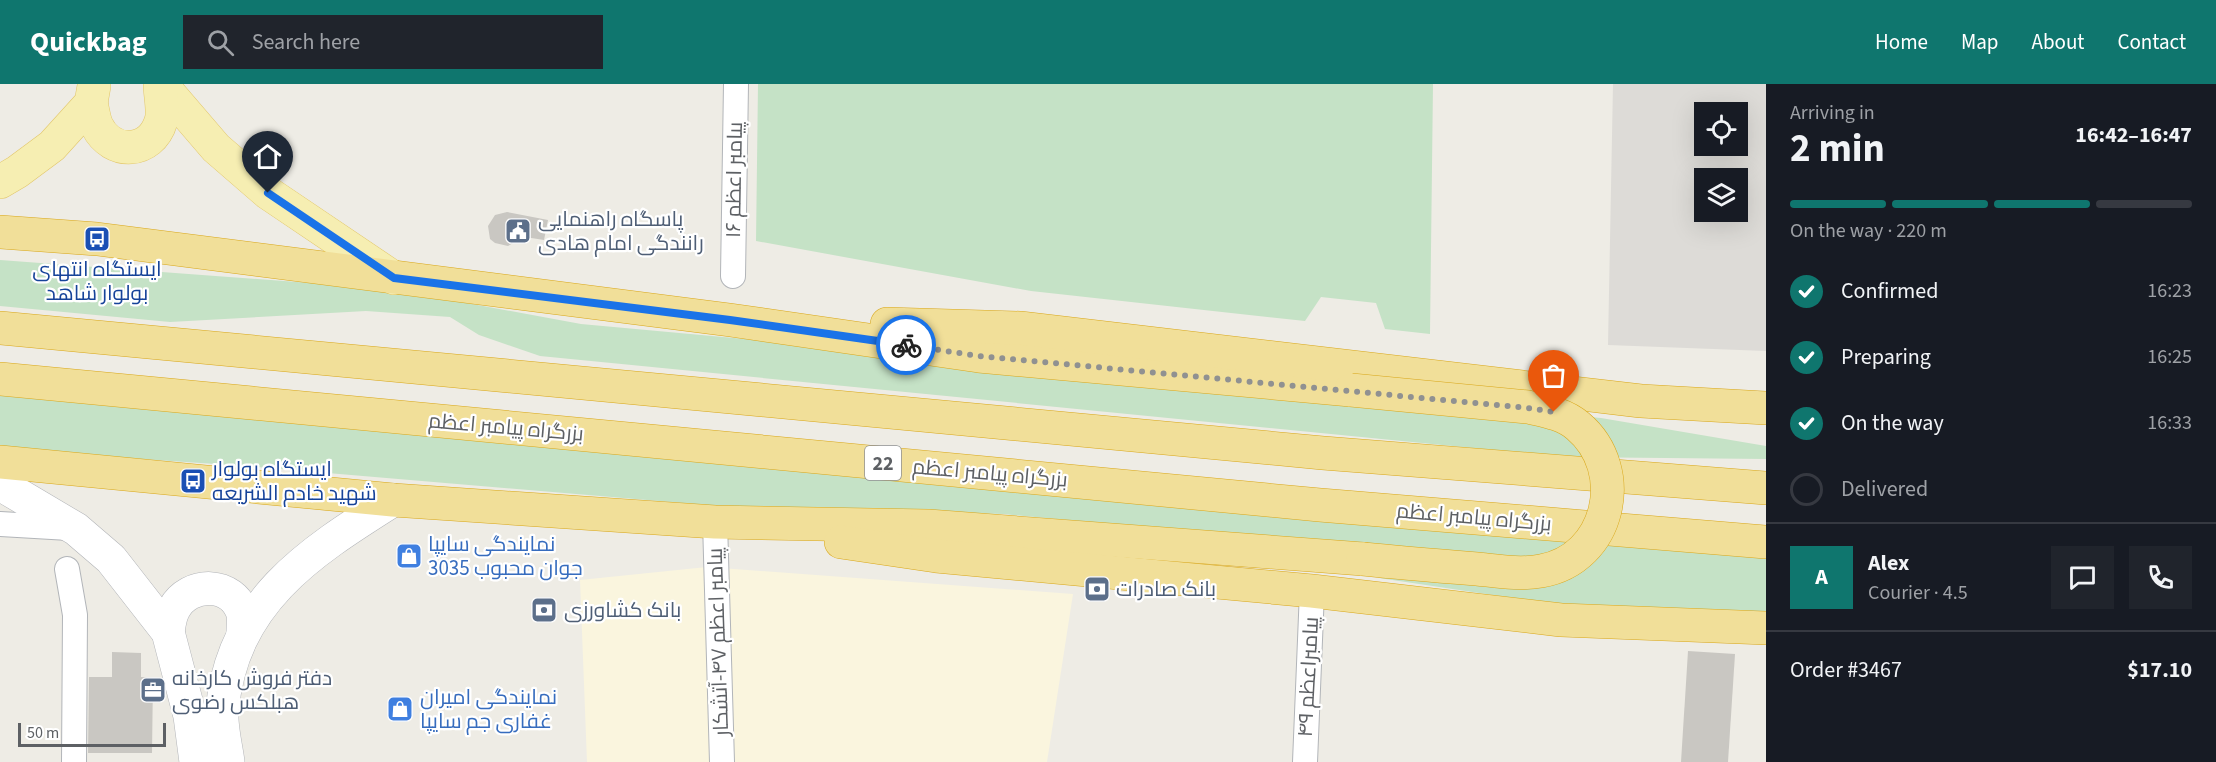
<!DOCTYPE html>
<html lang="en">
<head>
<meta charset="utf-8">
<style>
	:root { --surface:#171b24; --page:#20242c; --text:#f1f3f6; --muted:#9ea1a6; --line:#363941; --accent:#0f766e }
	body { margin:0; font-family:"Source Sans 3",Cairo,sans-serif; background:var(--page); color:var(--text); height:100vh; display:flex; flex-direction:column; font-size:22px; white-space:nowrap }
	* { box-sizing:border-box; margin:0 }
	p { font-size:20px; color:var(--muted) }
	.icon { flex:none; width:33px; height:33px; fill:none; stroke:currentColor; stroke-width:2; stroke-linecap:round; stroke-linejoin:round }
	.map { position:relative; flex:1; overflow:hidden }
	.panel { display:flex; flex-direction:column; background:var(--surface); width:450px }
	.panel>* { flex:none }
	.tools { position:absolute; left:1694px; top:18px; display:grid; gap:12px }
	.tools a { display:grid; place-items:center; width:54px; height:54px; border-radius:0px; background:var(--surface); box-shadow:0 6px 24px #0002; font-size:30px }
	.scale { position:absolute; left:18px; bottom:15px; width:148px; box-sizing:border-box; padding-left:6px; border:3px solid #5d6064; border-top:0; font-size:16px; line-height:21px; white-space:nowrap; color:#5d6064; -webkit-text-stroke:4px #fff; paint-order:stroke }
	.pin { position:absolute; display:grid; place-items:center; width:51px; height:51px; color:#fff; margin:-62px -26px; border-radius:50% 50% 50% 0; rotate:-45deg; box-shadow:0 0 6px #0007 }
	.pin .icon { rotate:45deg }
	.courier { position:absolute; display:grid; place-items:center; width:60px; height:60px; margin:-30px; border:4px solid #1a73e8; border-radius:50%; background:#fff; color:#222; box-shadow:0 2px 8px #0007 }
	.summary em { font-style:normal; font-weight:700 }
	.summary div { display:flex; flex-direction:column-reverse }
	.summary { display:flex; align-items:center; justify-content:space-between; height:102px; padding:0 24px }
	h1 { font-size:39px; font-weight:700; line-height:45px }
	.bar { display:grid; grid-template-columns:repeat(4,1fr); gap:9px 6px; align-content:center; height:72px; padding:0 24px }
	.bar i { height:8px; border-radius:4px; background:var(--line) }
	.bar .active { background:var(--accent) }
	.bar p { grid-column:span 4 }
	.line { display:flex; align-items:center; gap:15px; padding:0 24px; border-top:2px solid var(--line) }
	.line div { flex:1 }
	.round { display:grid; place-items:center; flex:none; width:63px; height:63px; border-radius:0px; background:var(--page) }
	ol { padding:0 24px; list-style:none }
	li { display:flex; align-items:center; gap:18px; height:66px }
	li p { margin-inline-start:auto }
	li .icon { padding:6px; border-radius:50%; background:var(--accent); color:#fff; stroke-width:4 }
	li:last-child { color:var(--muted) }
	li i { width:33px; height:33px; border:3px solid var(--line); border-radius:50% }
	header { display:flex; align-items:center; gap:36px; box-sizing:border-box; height:84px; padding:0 30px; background:var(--accent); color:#fff }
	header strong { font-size:28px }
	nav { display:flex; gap:33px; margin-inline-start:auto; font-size:21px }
	.search { width:420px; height:54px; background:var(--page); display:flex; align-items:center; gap:15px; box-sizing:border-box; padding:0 21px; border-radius:0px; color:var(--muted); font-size:22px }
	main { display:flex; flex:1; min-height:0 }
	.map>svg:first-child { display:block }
	.commercial { fill:#faf5de }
	.industrial { fill:#dddbd7; fill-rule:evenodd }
	.green { fill:#c5e2c6 }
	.building { fill:#c9c7c2 }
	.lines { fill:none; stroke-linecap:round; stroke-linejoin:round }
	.street-casing { stroke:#b2b5b9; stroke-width:26 }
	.secondary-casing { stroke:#b2b4b8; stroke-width:34 }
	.primary-casing { stroke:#e2c66a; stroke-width:34 }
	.highway-casing { stroke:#d9a71a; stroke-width:34 }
	.street { stroke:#fff; stroke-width:24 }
	.secondary { stroke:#fff; stroke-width:33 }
	.primary { stroke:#f6eeb2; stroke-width:33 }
	.highway { stroke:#f1df99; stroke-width:33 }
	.highway-bridge-casing { stroke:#d9a71a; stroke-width:34; stroke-linecap:butt }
	.highway-bridge { stroke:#f1df99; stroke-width:33 }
	.done { stroke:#909191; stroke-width:6; stroke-dasharray:0 10.8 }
	.route { stroke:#1a73e8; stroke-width:8 }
	.labels { text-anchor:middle; stroke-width:4.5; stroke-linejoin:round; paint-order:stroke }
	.shield { fill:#fff; stroke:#8e9092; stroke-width:1.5 }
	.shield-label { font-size:20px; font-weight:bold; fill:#5d6064 }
	.street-label { font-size:21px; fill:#5d6064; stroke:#fff }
	.service-label { font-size:21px; fill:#4e5e75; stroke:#fff; text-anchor:start }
	.transit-label { font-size:21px; fill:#164399; stroke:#fff }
	.shop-label { font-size:21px; fill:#366cbe; stroke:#fff; text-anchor:start }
</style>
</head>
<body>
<header>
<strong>Quickbag</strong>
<div class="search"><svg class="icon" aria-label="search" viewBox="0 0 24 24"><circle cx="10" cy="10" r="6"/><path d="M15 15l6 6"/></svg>Search here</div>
<nav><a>Home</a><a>Map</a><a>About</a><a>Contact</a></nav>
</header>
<main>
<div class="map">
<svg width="1766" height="678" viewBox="0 0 1766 678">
	<rect width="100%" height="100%" fill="#eeece5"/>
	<!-- commercial -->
	<path class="commercial" d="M707,483L1073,510L1047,678H587L580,496Z"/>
	<!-- industrial -->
	<path class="industrial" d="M1613,0H1766V267L1608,261ZM1704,28H1737V62H1704ZM1704,94H1737V128H1704Z"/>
	<!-- green -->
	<g class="green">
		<path d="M758,0H1433L1430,250L1385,245L1376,219L1321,213L1305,237L1031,207L756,157Z"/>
		<path d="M0,176L391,205L581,240L1601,334L1766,362V375L1565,373L540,272L479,251L450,233L366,227L170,238L0,222Z"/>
		<path d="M0,311L1766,469V529L1605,528L1379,494L1371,464L1003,430L730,423L245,382L53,369L0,362Z"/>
	</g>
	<!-- building -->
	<g class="building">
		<path d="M507,128L548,136L544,156L525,153L524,157L518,156L508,162L495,159L490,155L488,142L495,131Z"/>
		<path d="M1688,567L1735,570L1728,678H1681Z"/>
		<path d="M112,568L141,569V593L153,594L152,669H88L89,593H112Z"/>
	</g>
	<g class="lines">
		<!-- street casing -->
		<g class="street-casing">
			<g id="street">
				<path d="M733,192L736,0"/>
				<path d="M715,438L722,678"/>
				<path d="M0,440L69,444"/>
				<path d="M67,485L75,531L74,678"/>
				<path d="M1305,678L1312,507"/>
			</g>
		</g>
		<!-- secondary casing -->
		<g class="secondary-casing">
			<g id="secondary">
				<path d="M0,400L76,445L111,475L168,548L190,632L196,678"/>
				<path d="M168,548C169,541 170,532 174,525C189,497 233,497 243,530C244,536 243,543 243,549"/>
				<path d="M228,678C226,662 221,644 222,628C231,518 309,469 393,416"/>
			</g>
		</g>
		<!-- primary casing -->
		<g class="primary-casing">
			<g id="primary">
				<path d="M161,0L216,64L268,109L394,194"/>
				<path d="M91,19C93,26 94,36 97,42C112,72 151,70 161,37C164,27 160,11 160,0"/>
				<path d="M0,98L17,88L52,62L91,19L94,2"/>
			</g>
		</g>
		<!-- highway casing -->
		<g class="highway-casing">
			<g id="highway">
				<path d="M0,148L97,155L730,236L979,272L1351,306"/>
				<path d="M887,240L1020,244L1641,317L1766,324"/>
				<path d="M0,244L1323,369L1766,404"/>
				<path d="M0,295L1320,421L1766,458"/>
				<path d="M0,378L393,416L715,438L928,442L1363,475"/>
				<path d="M841,458L936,472L1312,507L1561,536L1766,544"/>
			</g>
		</g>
		<!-- street -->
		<use href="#street" class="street"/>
		<!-- secondary -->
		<use href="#secondary" class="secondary"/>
		<!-- primary -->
		<use href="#primary" class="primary"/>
		<!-- highway -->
		<use href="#highway" class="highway"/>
		<!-- highway-bridge casing -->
		<g class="highway-bridge-casing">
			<path id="highway-bridge" d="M1351,306L1528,323C1546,327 1564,330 1578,342C1630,386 1610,475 1541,487C1520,491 1497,487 1477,485C1439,482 1401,479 1363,475"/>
		</g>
		<!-- highway-bridge -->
		<use href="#highway-bridge" class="highway-bridge"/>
	</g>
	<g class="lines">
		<!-- done -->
		<path class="done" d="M906,261L979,272L1528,324L1554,328"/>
		<!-- route -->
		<path class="route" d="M268,109L394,194L730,236L906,261"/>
	</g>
	<!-- icons -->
	<defs>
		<g id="civic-square" transform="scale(1.35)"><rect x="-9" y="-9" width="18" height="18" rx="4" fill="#5c6f8a" stroke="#fff"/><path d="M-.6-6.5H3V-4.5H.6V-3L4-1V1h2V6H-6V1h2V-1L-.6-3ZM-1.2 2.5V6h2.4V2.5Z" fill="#fff"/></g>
		<g id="bus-square" transform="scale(1.35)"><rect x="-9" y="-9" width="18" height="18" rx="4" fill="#1a4fb4" stroke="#fff"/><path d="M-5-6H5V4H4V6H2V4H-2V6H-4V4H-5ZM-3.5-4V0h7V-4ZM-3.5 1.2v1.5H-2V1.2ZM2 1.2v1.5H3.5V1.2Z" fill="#fff"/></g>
		<g id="shop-square" transform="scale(1.35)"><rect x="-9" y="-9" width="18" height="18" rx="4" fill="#3f7fe0" stroke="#fff"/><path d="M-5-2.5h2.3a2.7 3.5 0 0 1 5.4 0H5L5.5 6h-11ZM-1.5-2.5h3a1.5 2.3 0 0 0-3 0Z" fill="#fff"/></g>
		<g id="bank-square" transform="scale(1.35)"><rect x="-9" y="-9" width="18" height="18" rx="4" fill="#5c6f8a" stroke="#fff"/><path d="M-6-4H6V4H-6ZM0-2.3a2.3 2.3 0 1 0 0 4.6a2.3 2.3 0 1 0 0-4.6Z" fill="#fff"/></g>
		<g id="office-square" transform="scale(1.35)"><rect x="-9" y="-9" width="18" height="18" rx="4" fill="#5c6f8a" stroke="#fff"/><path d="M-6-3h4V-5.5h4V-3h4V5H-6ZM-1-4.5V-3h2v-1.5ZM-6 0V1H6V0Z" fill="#fff"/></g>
	</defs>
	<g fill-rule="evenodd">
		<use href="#civic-square" x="518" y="147"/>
		<use href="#bus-square" x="97" y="155"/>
		<use href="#bus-square" x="193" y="397"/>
		<use href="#shop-square" x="409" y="472"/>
		<use href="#bank-square" x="1097" y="505"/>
		<use href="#bank-square" x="544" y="526"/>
		<use href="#office-square" x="153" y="606"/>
		<use href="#shop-square" x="400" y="625"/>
	</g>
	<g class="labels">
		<!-- shield labels -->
		<rect class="shield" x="865" y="362" width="36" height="34" rx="4.5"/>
		<g class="shield-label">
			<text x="883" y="386">22</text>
		</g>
		<!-- street labels -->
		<g class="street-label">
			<text transform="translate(734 96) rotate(-89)" y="7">پیامبر اعظم ۱۶</text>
			<text transform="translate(506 343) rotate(5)" y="7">بزرگراه پیامبر اعظم</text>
			<text transform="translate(990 389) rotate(5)" y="7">بزرگراه پیامبر اعظم</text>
			<text transform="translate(1474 433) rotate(5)" y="7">بزرگراه پیامبر اعظم</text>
			<text transform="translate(718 558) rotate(-92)" y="7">پیامبر اعظم ۴۷-آتشکار</text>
			<text transform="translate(1308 593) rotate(-87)" y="7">پیامبراعظم ۴۹</text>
		</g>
		<!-- service labels -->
		<g class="service-label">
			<text x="538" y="142">پاسگاه راهنمایی<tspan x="538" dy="24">رانندگی امام هادی</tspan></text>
			<text x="1116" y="512">بانک صادرات</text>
			<text x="564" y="533">بانک کشاورزی</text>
			<text x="172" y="601">دفتر فروش کارخانه<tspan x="172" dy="24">هبلکس رضوی</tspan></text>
		</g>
		<!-- transit labels -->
		<g class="transit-label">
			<text x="97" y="192">ایستگاه انتهای<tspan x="97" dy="24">بولوار شاهد</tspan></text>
			<text x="212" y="392" text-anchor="start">ایستگاه بولوار<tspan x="212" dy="24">شهید خادم الشریعه</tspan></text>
		</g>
		<!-- shop labels -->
		<g class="shop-label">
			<text x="428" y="467">نمایندگی سایپا<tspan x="428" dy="24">جوان محبوب 3035</tspan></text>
			<text x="420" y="620">نمایندگی امیران<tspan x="420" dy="24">غفاری جم سایپا</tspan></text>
		</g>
	</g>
</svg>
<div class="tools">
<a><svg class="icon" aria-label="locate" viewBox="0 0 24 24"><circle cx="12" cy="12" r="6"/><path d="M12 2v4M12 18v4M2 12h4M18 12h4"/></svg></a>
<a><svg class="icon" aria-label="layers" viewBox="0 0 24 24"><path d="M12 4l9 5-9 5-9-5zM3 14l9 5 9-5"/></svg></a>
</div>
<div class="scale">50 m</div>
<div class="pin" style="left:1554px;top:328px;background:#ea580c"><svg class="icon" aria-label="bag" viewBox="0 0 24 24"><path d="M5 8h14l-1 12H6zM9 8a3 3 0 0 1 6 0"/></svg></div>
<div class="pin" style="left:268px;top:109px;background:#1f2937"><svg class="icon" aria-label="home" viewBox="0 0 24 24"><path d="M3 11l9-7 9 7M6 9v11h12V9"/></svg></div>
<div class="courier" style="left:906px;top:261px"><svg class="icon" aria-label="bike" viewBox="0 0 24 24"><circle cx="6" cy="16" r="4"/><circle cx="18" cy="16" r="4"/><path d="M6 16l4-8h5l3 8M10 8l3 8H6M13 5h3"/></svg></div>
</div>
<section class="panel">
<div class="summary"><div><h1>2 min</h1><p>Arriving in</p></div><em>16:42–16:47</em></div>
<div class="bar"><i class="active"></i><i class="active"></i><i class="active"></i><i></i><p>On the way · 220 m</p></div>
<ol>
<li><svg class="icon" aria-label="check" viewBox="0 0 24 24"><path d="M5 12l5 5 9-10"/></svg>Confirmed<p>16:23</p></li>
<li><svg class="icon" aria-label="check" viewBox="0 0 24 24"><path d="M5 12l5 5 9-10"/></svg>Preparing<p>16:25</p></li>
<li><svg class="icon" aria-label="check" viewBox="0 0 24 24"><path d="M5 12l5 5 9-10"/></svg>On the way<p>16:33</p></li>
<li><i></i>Delivered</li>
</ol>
<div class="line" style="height:108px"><b class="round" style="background:var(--accent);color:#fff">A</b><div><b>Alex</b><p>Courier · 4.5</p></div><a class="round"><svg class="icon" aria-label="chat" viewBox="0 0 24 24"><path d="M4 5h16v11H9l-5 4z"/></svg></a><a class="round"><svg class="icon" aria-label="phone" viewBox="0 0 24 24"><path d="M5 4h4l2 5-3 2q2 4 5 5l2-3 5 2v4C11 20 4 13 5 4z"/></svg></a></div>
<div class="line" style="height:78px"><div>Order #3467</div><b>$17.10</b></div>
</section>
</main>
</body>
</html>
